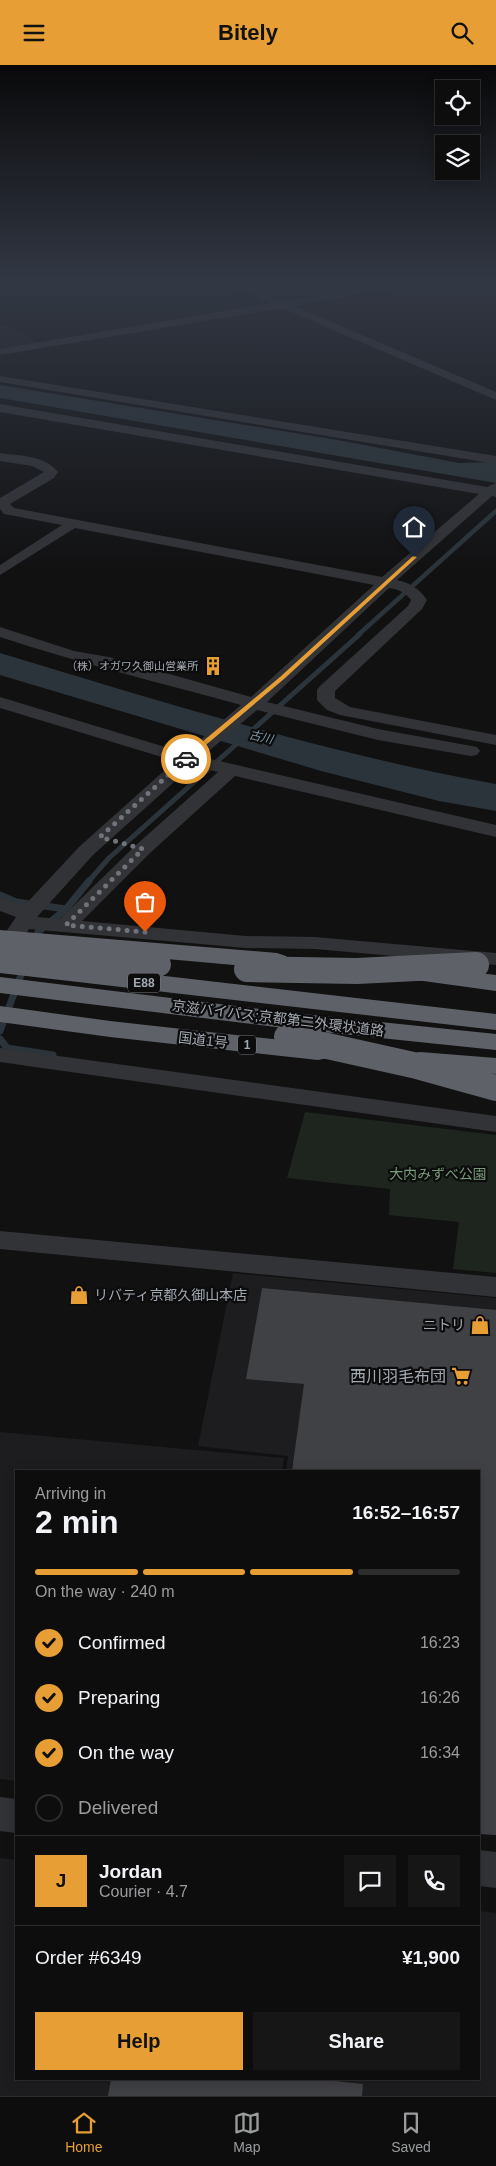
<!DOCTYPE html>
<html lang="en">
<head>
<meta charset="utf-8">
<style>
	:root { --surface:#0d0d0e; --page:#161617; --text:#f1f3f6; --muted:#9a9c9e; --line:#2d2d2e; --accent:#e69e35 }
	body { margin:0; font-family:Arial,"Noto Sans JP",sans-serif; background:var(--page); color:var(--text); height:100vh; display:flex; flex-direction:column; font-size:19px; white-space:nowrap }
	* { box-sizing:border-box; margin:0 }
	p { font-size:16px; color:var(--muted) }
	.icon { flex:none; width:28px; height:28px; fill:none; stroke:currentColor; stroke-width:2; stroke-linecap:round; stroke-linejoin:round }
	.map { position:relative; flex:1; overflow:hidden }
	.details { position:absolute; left:15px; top:1405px; width:465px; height:610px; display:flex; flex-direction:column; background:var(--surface); border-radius:0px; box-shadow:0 2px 12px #0003,0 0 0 1px var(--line) }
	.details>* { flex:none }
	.tools { position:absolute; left:435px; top:15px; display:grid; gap:10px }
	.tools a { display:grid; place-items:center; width:45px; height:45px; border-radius:0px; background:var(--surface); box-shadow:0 2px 12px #0003,0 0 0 1px var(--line); font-size:25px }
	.pin { position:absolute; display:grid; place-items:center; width:42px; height:42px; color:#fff; margin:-51px -21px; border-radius:50% 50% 50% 0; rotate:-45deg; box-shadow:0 0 5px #0007 }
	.pin .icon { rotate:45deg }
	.courier { position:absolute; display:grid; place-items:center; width:50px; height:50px; margin:-25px; border:4px solid #e69e35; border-radius:50%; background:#fff; color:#222; box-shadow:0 1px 6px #0007 }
	.summary em { font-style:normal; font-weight:600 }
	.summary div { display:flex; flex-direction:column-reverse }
	.summary { display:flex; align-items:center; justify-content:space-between; height:85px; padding:0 20px }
	h1 { font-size:32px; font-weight:600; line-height:38px }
	.bar { display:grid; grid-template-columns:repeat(4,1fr); gap:8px 5px; align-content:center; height:60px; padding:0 20px }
	.bar i { height:6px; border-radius:4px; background:var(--line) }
	.bar .current { background:var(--accent) }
	.bar p { grid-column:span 4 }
	.line { display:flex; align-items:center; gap:12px; padding:0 20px; border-top:1px solid var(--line) }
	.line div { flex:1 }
	.round { display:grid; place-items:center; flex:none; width:52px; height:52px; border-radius:0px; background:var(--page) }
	ol { padding:0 20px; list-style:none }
	li { display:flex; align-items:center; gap:15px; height:55px }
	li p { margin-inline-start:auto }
	li .icon { padding:5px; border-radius:50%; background:var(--accent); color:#111; stroke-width:4 }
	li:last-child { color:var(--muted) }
	li i { width:28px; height:28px; border:2px solid var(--line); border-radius:50% }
	.cta { display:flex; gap:10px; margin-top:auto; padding:10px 20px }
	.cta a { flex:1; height:58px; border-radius:0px; background:var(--accent); color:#111; font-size:20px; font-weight:600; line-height:58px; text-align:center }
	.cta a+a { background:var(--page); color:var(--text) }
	header { display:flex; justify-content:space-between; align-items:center; height:65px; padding:0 20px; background:var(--accent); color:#111; font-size:22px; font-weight:600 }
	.dock { display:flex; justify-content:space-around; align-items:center; height:70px; border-top:1px solid var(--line); background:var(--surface); font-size:14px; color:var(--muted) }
	.dock a { display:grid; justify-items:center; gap:2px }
	.dock .current { color:var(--accent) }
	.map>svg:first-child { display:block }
	.built { fill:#1d1d1f }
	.green { fill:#1d251e }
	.water { fill:#2b343a }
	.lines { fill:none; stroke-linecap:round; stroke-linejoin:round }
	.stream-far2 { stroke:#2b343a; stroke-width:4.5 }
	.stream-far1 { stroke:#2b343a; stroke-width:5 }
	.stream { stroke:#2b343a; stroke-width:7 }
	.building { fill:#404145 }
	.minor { fill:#323337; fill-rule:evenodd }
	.highway { fill:#5e6268; fill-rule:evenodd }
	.highway-bridge { stroke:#5e6268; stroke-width:26 }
	.route { fill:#e69e35 }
	.done { stroke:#70747a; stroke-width:5; stroke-dasharray:0 9 }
	.labels { text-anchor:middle; stroke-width:4.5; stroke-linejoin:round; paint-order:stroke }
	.far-poi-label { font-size:11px; fill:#a3a9b2; stroke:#0c0c0d; text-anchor:end }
	.far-water-label { font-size:12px; font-style:italic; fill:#7b99ac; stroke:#0c0c0d }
	.shield { fill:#0c0c0d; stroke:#767a80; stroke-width:1 }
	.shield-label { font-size:12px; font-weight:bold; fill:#a3a9b2 }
	.street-label { font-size:14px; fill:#a3a9b2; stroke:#0c0c0d }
	.park-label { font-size:14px; fill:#7b9c7b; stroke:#0c0c0d }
	.poi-label { font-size:14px; fill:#a3a9b2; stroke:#0c0c0d; text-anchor:start }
	.near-poi-label { font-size:16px; fill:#a3a9b2; stroke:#0c0c0d; text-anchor:end }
</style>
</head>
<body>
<header><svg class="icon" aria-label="menu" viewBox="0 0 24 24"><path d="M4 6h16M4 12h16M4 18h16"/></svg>Bitely<svg class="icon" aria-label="search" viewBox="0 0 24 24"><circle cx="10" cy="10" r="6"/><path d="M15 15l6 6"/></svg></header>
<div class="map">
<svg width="496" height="2031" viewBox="0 0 496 2031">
	<rect width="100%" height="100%" fill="#111112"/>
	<!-- built -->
	<g class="built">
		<path d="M0,260H5L39,278L0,284Z"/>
		<path d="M233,1208L496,1233V1770L479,1769V1406H286L288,1391L198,1381Z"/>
		<path d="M0,1367L284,1393L282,1406H16V1716L0,1714Z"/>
		<path d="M0,1793L16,1795V2014H479V1846L496,1848V2031H0Z"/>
	</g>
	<!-- green -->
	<path class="green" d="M305,1047L496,1070V1208L453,1204L459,1157L389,1150L390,1124L287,1113Z"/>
	<!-- water -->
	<g class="water">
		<path d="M0,320L338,375L459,398L492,397L496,399V418L0,333Z"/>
		<path d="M0,588C163,637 328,689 496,719V746L439,736L321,706L0,610Z"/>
	</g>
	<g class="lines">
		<!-- stream-far2 -->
		<path class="stream-far2" d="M358,570L496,446"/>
		<!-- stream-far1 -->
		<g class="stream-far1">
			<path d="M249,668L360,569"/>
			<path d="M88,817L109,793L241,675"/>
		</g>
		<!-- stream -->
		<g class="stream">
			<path d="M0,830L16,837L66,844"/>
			<path d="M34,875L38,867L66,844L89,816"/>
			<path d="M0,966L24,902"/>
			<path d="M0,974L7,983L53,990"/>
		</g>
	</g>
	<!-- building -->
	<g class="building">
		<path d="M262,1223L496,1245V1770L479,1769V1406H292L304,1319L246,1314Z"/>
		<path d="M111,2014H315L363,2019L362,2031H108Z"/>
	</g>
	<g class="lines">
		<!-- minor -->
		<g class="minor">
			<path d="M230,219H244L284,236L385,219H410L294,241L496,327V335L282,243L0,290V284L271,238Z"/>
			<path d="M0,311L496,391V399L0,317Z"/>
			<path d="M0,339L487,422L496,418V432L492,431L397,515C410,518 419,523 427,535L422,544L335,626V633L350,642L496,670V680L340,650L327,645L317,635V625L320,621L408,541L411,535C405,527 398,524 389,523L267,637L378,664L477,682L480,686L477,690L471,691L378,675L257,645L202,692L496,760V772L235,711L150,788L82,856L246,871L315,872L496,888V900L315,884L246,883L29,864L9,900L0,901V876L16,852L0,846V832L24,841L79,782L175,696L0,643V632L185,688L241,640C161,618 79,598 0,572V562L74,586L109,592L251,632L374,520L75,463L0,510V500L62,460L4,449L0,444V433L44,407L32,401L0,396V388C19,391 45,390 58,407L54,413L10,439L14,443L382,512L479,429L0,347ZM192,701L218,707L136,780L60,854L37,852L93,790Z"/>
			<path d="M0,983L496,1051V1067L0,997Z"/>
			<path d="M0,1166L496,1212V1232L0,1184Z"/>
			<path d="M0,1732L16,1734V1768L0,1766Z"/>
			<path d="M479,1785L496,1787V1823L479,1821Z"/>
		</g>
		<!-- highway -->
		<g class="highway">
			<path d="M0,865L277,888L286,891L290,896L286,901L277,904L0,879Z"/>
			<path d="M0,892L496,949V965L0,908Z"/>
			<path d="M425,902L496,910V926L416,915L412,910L416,905Z"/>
			<path d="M0,912L284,947L496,969V985L284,963L0,928Z"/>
			<path d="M0,941L110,956L318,979L328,981L331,987L328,993L318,995L110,972L0,957Z"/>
			<path d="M420,987L496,993V1009L410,1001L406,995L410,989Z"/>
		</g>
		<!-- highway-bridge -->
		<g class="highway-bridge">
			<path d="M0,888L158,899"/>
			<path d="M247,904L357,906L476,900"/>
			<path d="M287,972L413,1000L496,1023"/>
		</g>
	</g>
	<!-- sky -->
	<linearGradient id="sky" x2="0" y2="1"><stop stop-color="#09090a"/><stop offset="0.43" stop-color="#323844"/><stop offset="1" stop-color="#323844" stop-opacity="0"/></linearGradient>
	<rect width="496" height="504" fill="url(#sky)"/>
	<!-- route -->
	<path class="route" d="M413,491L417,492L284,614L188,695H184V692L280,612Z"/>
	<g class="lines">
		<!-- done -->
		<path class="done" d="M145,867L66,860L143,784L100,772L186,694"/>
	</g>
	<!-- icons -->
	<defs>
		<g id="building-bare" transform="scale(1.5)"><path d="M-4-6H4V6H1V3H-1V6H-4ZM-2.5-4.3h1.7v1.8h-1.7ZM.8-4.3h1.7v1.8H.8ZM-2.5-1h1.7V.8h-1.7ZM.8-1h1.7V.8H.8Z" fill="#e69e35" stroke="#0c0c0d" stroke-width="2.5" paint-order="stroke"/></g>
		<g id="shop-bare" transform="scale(1.5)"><path d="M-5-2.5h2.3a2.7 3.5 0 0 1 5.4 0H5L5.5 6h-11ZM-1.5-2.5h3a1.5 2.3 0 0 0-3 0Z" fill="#e69e35" stroke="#0c0c0d" stroke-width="2.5" paint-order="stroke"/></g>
		<g id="supermarket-bare" transform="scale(1.5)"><path d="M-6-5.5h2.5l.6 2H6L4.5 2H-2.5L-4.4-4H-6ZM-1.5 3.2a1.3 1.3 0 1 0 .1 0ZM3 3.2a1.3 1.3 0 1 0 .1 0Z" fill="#e69e35" stroke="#0c0c0d" stroke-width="2.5" paint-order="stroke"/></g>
	</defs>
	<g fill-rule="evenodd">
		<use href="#building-bare" x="213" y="601"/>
		<use href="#shop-bare" x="79" y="1230"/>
		<use href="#shop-bare" x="480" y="1260"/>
		<use href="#supermarket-bare" x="461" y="1311"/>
	</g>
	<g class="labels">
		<!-- far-poi labels -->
		<g class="far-poi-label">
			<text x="198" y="605">（株）オガワ久御山営業所</text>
		</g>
		<!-- far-water labels -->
		<g class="far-water-label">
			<text transform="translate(261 672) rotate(13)" y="4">古川</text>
		</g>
		<!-- shield labels -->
		<g class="shield">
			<rect x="128" y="908.5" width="32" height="19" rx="4"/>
			<rect x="238" y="970.5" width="18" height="19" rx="4"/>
		</g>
		<g class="shield-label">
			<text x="144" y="922">E88</text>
			<text x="247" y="984">1</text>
		</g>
		<!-- street labels -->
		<g class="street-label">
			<text transform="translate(278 953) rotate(7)" y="5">京滋バイパス;京都第二外環状道路</text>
			<text transform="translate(203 975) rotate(7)" y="5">国道1号</text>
		</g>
		<!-- park labels -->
		<g class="park-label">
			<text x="438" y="1114">大内みずべ公園</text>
		</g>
		<!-- poi labels -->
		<g class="poi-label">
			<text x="94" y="1235">リバティ京都久御山本店</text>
			<text x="465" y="1265" text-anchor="end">ニトリ</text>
		</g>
		<!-- near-poi labels -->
		<g class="near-poi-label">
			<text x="446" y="1317">西川羽毛布団</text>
		</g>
	</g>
</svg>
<div class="tools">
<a><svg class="icon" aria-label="locate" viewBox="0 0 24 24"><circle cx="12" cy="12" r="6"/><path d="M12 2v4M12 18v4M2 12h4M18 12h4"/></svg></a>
<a><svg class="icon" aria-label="layers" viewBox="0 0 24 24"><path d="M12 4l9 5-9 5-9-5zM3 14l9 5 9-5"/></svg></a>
</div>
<div class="pin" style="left:145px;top:867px;background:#ea580c"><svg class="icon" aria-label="bag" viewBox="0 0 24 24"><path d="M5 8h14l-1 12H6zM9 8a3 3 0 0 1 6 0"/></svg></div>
<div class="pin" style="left:414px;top:492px;background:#1f2937"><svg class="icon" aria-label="home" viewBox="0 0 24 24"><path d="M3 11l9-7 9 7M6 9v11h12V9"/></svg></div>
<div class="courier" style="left:186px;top:694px"><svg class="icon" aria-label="car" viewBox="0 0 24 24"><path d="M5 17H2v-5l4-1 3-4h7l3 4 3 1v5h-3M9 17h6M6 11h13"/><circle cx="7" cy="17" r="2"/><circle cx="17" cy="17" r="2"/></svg></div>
<section class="details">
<div class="summary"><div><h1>2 min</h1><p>Arriving in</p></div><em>16:52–16:57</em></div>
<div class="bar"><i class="current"></i><i class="current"></i><i class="current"></i><i></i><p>On the way · 240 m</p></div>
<ol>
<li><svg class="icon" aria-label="check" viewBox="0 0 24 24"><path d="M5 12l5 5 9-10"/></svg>Confirmed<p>16:23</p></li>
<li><svg class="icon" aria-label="check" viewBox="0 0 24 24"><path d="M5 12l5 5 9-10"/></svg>Preparing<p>16:26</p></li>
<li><svg class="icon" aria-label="check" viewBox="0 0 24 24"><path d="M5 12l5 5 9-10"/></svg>On the way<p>16:34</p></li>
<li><i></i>Delivered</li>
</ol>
<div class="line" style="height:90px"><b class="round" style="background:var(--accent);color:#111">J</b><div><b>Jordan</b><p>Courier · 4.7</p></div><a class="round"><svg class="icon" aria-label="chat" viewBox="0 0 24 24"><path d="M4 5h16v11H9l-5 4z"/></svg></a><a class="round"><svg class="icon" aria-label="phone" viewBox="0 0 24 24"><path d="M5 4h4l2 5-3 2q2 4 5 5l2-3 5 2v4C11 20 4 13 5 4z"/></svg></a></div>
<div class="line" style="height:65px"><div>Order #6349</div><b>¥1,900</b></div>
<div class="cta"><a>Help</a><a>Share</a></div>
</section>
</div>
<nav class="dock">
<a class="current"><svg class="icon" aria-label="home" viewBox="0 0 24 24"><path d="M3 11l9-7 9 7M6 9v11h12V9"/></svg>Home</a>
<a><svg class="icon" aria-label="map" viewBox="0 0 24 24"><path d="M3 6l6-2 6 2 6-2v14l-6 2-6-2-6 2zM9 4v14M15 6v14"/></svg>Map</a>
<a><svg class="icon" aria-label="saved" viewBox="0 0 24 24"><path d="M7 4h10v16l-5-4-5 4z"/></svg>Saved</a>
</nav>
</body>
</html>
